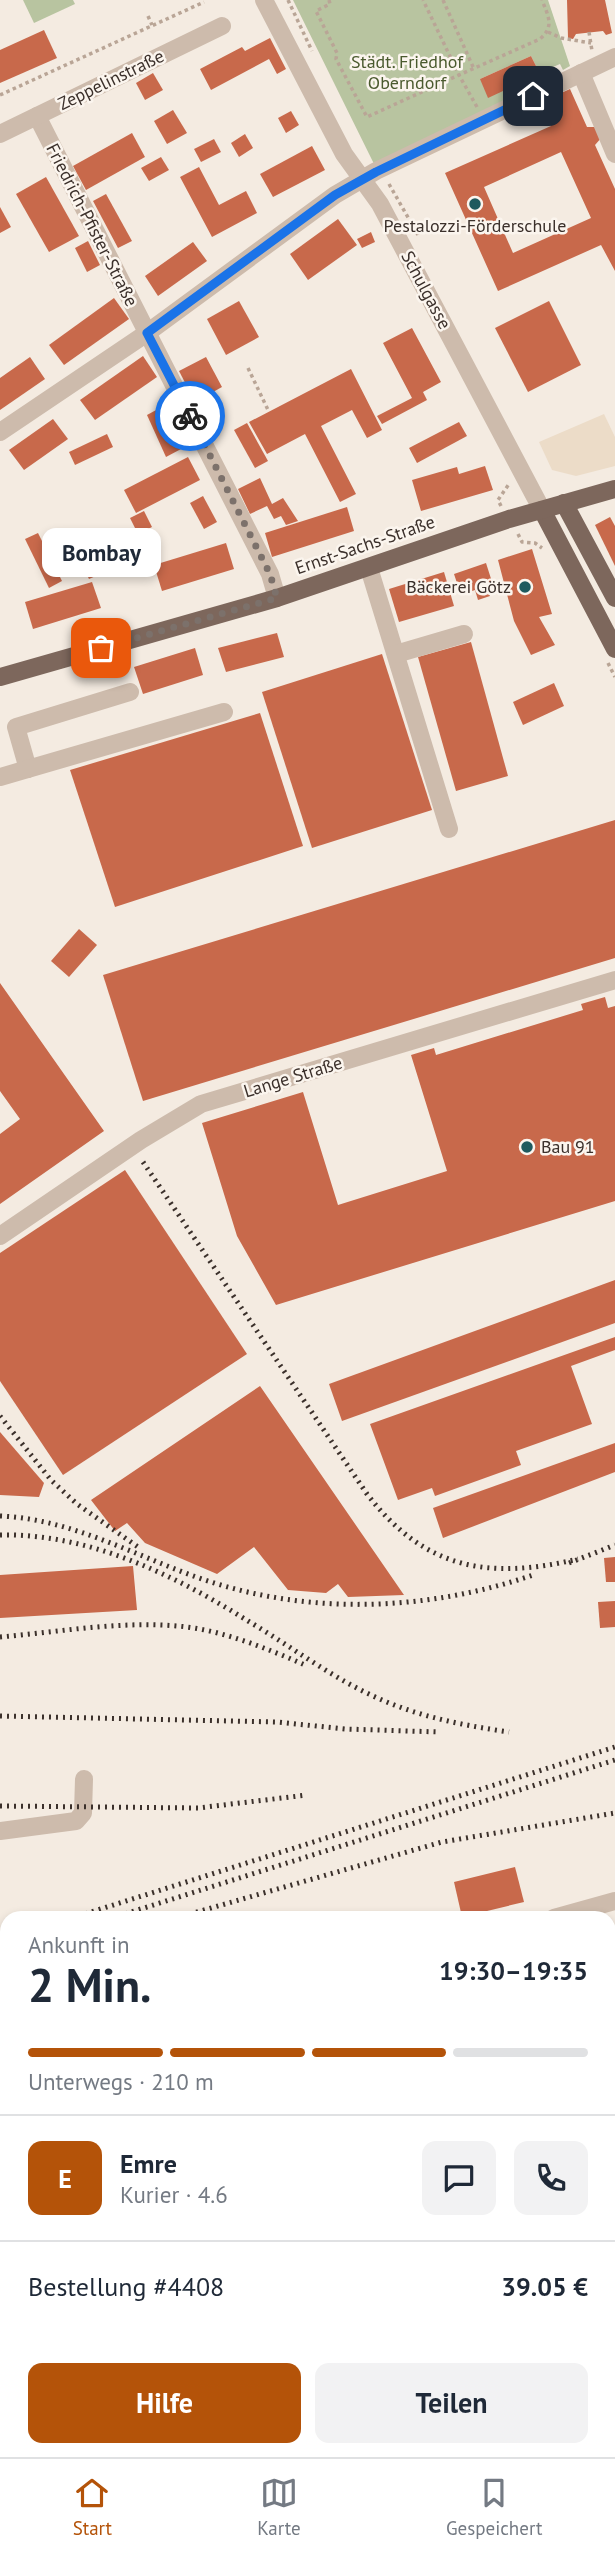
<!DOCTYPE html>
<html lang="de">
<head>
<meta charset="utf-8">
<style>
	:root { --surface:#fff; --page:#f2f2f3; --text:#1f2937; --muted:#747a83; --line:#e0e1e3; --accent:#b45309 }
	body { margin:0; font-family:"PT Sans",sans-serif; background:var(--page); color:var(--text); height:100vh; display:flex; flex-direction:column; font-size:26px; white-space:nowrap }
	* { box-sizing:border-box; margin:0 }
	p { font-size:23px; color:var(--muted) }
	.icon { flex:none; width:38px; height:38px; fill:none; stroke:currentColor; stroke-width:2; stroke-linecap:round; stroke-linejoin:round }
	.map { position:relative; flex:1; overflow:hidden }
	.sheet { position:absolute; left:0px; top:1911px; width:616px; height:546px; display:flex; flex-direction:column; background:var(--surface); border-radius:21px 21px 0 0; box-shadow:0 4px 10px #0003 }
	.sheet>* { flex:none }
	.pin { position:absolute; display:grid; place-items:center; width:60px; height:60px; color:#fff; margin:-30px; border-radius:14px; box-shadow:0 4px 10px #0006 }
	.courier { position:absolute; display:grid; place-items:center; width:70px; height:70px; margin:-35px; border:5px solid #1a73e8; border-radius:50%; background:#fff; color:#222; box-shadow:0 2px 9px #0007 }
	.bubble { position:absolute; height:49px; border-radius:14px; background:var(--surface); box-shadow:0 4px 10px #0003; font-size:23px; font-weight:700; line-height:49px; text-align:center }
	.headline em { font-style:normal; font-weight:700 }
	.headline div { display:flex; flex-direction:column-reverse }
	.headline { display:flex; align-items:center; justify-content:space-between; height:119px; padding:0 28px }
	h1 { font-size:46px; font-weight:700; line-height:52px }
	.bar { display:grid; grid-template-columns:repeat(4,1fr); gap:10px 7px; align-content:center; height:84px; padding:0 28px }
	.bar i { height:9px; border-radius:5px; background:var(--line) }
	.bar .selected { background:var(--accent) }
	.bar p { grid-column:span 4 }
	.line { display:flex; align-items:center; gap:18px; padding:0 28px; border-top:2px solid var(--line) }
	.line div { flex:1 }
	.round { display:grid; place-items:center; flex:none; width:74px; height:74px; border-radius:14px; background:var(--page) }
	.button { display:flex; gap:14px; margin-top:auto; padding:14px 28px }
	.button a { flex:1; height:80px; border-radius:14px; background:var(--accent); color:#fff; font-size:28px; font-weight:700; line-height:80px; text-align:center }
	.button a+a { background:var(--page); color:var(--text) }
	.tabs { display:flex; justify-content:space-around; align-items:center; height:98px; border-top:2px solid var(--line); background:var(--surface); font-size:19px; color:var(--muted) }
	.tabs a { display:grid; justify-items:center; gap:4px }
	.tabs .selected { color:var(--accent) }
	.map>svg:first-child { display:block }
	.green { fill:#b8c4a0; fill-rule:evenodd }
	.plaza { fill:#ecdcc8 }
	.building { fill:#c8694b; fill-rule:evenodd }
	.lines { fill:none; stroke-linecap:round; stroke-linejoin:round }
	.path { stroke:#b9a596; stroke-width:3.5; stroke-dasharray:3.5 3.5; stroke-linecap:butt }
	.minor { stroke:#cdbbac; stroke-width:18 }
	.major { stroke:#7d675c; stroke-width:18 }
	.rail { stroke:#3b302b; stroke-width:5; stroke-dasharray:2 5; stroke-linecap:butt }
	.done { stroke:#7c716b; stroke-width:7; stroke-dasharray:0 12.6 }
	.route { stroke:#1a73e8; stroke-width:9 }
	.poi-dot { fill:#1f5a5e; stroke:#fbf5ee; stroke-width:2.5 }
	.labels { text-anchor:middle; stroke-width:5; stroke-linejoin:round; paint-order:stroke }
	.park-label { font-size:18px; fill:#4a5a2e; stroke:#fbf5ee }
	.street-label { font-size:18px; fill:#3b302b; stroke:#fbf5ee }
	.poi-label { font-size:18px; fill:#3b302b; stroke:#fbf5ee }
</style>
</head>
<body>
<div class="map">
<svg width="615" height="2457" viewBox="0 0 615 2457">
	<rect width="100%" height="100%" fill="#f4ebe1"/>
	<!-- green -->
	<g class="green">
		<path d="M23,0H73L75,4L34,23Z"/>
		<path d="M293,0H548L570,66L563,70L560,64L546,70L550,79L376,168ZM531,56L540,74L480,79Z"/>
	</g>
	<!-- plaza -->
	<path class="plaza" d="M604,414L615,437V466L576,476L552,470L539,442Z"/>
	<!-- building -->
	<g class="building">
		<path d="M567,0H605L612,33L606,35L603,31L576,34L573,39L568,38Z"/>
		<path d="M44,30L57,58L0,83V50Z"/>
		<path d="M270,38L286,69L277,74L269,59L211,90L200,69L242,47L245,51Z"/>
		<path d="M531,56L540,74L488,98L480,79Z"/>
		<path d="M153,73L163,90L145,100L136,83Z"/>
		<path d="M570,89L587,127H598L602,137L595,145L615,189V271L601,245L498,291L445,173L551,126L541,102ZM561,152L591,218L513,253L484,187Z"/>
		<path d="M173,110L187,133L167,144L154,121Z"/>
		<path d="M291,111L299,125L286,133L278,118Z"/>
		<path d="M132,133L145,157L86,190L73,166Z"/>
		<path d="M245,134L253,148L239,157L231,143Z"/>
		<path d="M214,139L221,152L201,162L194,149Z"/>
		<path d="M312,146L325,170L273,197L260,174Z"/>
		<path d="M161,157L169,170L149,181L141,168Z"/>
		<path d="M199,167L219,205L246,191L257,213L212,237L180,177Z"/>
		<path d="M46,177L79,236L49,252L16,194Z"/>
		<path d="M106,194L132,241L118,248L93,201Z"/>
		<path d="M0,207L11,227L0,233Z"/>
		<path d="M338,219L357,245L308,280L290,254Z"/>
		<path d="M371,232L375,242L362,248L357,239Z"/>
		<path d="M88,241L100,265L87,272L75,248Z"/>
		<path d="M193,242L207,261L158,296L145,276Z"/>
		<path d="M114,298L129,319L64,365L49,345Z"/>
		<path d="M239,301L259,337L226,355L207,319Z"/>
		<path d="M549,301L581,365L528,392L495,328Z"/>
		<path d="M412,328L441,382L423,392L427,400L382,424L377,416L412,398L383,343Z"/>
		<path d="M143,356L157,377L95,420L80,400Z"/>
		<path d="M30,357L45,379L0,410V378Z"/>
		<path d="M206,357L222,387L195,402L179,371Z"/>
		<path d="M351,369L382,430L367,438L352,410L321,426L356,494L340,502L305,434L267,454L249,422Z"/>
		<path d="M158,409L181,449L166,457L147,415Z"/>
		<path d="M53,419L68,439L24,470L9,450Z"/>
		<path d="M459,422L467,436L417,463L409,448Z"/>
		<path d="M247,423L268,461L255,468L234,430Z"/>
		<path d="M107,434L113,447L75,465L69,452Z"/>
		<path d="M188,457L200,480L136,513L124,490Z"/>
		<path d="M485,466L493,490L421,511L412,480L457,467L459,474Z"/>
		<path d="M260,478L272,504L283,498L298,521L286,525L281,516L274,519L267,506L250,514L238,489Z"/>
		<path d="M203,496L217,522L204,529L190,503Z"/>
		<path d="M347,507L354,531L272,557L265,533Z"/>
		<path d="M144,511L152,527L138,534L130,518Z"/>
		<path d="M610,517L615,526V566L595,525Z"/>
		<path d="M38,533L62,581L49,588L25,539Z"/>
		<path d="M226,543L234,569L162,591L154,565Z"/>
		<path d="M532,549L552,614L539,617L555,645L531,655L514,621L498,560Z"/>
		<path d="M97,554L105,572L89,579L80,561Z"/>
		<path d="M486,563L493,585L487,587L490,596L478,600L475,590L461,595L454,574Z"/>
		<path d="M444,572L454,606L399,622L389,589Z"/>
		<path d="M92,582L101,608L33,629L25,602Z"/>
		<path d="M277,633L284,657L226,672L218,648Z"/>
		<path d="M471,642L508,776L456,791L418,657Z"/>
		<path d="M195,648L203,675L143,694L134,667Z"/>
		<path d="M382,654L432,810L312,848L262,692Z"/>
		<path d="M554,683L564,706L523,725L513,702Z"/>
		<path d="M260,713L303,846L115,907L70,770Z"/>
		<path d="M615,820V958L143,1101L103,975Z"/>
		<path d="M79,929L97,945L69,977L51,961Z"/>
		<path d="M0,983L104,1131L0,1204V1134L20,1119L0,1091Z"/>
		<path d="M605,997L608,1008L615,1006V1201L276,1305L237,1236L202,1123L303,1092L338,1205L447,1171L411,1055L434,1048L436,1055L583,1010L581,1004Z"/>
		<path d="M125,1170L247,1354L63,1475L0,1381V1253Z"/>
		<path d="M615,1280V1323L342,1421L329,1384Z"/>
		<path d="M615,1337V1350L571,1366L592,1424L516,1451L521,1465L435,1496L432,1488L398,1500L370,1424Z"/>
		<path d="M260,1386L404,1595L348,1597L338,1584L326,1593L288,1590L254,1547L217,1574L145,1543L127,1523L115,1531L91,1500Z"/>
		<path d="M0,1432L44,1483L39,1497L0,1495Z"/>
		<path d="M615,1443V1472L443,1538L433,1508Z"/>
		<path d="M615,1557V1582H606L604,1558Z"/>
		<path d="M133,1566L137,1610L0,1618V1575Z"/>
		<path d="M615,1601V1627L600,1628L598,1602Z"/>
		<path d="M515,1867L524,1902L462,1917L454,1882Z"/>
		<path d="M7,2121V2222L0,2206V2124Z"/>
		<path d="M614,2164H615V2194L609,2192Z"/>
		<path d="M609,2244L615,2246L612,2285L609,2284Z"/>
		<path d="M7,2291V2376L0,2380V2294Z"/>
		<path d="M7,2442V2450H79L82,2457H0V2446Z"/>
		<path d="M160,2450H206L210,2457H165Z"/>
	</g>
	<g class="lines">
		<!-- path -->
		<g class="path">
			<path d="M288,0L312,51"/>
			<path d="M329,0L330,4L316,11L337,53L336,59L367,117L459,75L423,0"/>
			<path d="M443,0L474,69"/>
			<path d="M148,16L152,25"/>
			<path d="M548,32L561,38L591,43"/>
			<path d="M589,32L592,51"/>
			<path d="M0,95L204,2"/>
			<path d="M477,107L459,75L540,39C555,26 548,16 542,0"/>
			<path d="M389,184L418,235"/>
			<path d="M248,368L269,412"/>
			<path d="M501,506L498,500L509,484"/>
			<path d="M518,534L522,542L535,543L542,548"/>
			<path d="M608,663L615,677"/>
			<path d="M609,1984L615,1987"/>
			<path d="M0,1995L7,1991"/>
			<path d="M609,2335L615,2317"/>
		</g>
		<!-- minor -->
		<g class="minor">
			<path d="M264,0L344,154L380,204L542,510"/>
			<path d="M581,73L615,154"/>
			<path d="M37,116L270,574L277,598"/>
			<path d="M0,134L222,26"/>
			<path d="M0,432L147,333L335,195L376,171L615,57"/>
			<path d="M369,568L449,829"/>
			<path d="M396,654L464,634"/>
			<path d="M28,769L16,727L130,692"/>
			<path d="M0,777L224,712"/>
			<path d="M0,1236L141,1140L201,1104L615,980"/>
			<path d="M0,1831L76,1821L83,1813L84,1779"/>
			<path d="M554,1918L615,1901"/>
			<path d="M609,2074L615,2076"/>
			<path d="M0,2088L7,2084"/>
			<path d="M609,2224L615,2223"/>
			<path d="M0,2404L7,2402"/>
			<path d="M120,2450L121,2457"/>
			<path d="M219,2450L223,2457"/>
			<path d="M284,2450L288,2457"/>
			<path d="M354,2450L359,2457"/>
			<path d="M598,2450L612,2457"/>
		</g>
		<!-- major -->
		<g class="major">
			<path d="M564,503L615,598"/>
			<path d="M542,510L615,649"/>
			<path d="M0,677L277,598L509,519L615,489"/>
			<path d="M609,2415L615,2402"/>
			<path d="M589,2457L592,2450"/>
		</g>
		<!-- rail -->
		<g class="rail">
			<path d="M143,1162L367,1494C425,1570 489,1580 578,1559"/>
			<path d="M0,1416L51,1480L77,1504L138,1547"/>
			<path d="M0,1516C72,1519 135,1556 202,1579C310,1616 429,1611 536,1574"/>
			<path d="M0,1535C88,1533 175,1575 248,1621C289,1645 328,1675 371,1695C415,1716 461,1725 509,1732"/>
			<path d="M569,1563L615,1545"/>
			<path d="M0,1637C58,1632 118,1621 177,1626C219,1629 266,1648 305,1665"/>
			<path d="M0,1716L277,1722L345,1729L440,1732"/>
			<path d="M0,1806L198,1808L307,1795"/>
			<path d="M72,1918L615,1747"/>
			<path d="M112,1918L615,1760"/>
			<path d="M176,1918L442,1842L615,1813"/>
			<path d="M0,1941L7,1939"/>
			<path d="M0,1953L7,1951"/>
			<path d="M0,1969L7,1967"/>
		</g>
	</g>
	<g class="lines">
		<!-- done -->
		<path class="done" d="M101,648L277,598L270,574L190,416"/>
		<!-- route -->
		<path class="route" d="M190,416L147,333L335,195L376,172L533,96"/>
	</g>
	<!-- markers -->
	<g class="poi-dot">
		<circle cx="475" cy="204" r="7"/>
		<circle cx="525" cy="587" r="7"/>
		<circle cx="527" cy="1147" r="7"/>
	</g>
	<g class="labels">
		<!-- park labels -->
		<g class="park-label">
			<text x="407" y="68">Städt. Friedhof<tspan x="407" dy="21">Oberndorf</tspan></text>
		</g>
		<!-- street labels -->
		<g class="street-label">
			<text transform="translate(111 80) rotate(-26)" y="6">Zeppelinstraße</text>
			<text transform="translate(92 225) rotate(63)" y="6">Friedrich-Pfister-Straße</text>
			<text transform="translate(426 290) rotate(62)" y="6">Schulgasse</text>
			<text transform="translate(365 545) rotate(-19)" y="6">Ernst-Sachs-Straße</text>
			<text transform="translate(293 1077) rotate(-17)" y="6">Lange Straße</text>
		</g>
		<!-- poi labels -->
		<g class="poi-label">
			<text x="475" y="232">Pestalozzi-Förderschule</text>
			<text x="511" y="593" text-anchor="end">Bäckerei Götz</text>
			<text x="541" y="1153" text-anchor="start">Bau 91</text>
		</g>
	</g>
</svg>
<div class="pin" style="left:101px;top:648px;background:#ea580c"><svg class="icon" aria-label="bag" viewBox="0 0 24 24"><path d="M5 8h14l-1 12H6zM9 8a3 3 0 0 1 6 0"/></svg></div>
<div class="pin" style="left:533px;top:96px;background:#1f2937"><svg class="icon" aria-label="home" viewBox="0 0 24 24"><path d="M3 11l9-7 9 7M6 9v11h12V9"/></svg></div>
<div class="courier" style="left:190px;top:416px"><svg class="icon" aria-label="bike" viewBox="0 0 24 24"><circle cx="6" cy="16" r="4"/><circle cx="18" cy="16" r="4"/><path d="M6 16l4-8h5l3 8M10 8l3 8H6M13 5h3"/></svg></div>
<div class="bubble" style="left:42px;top:528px;width:119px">Bombay</div>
<section class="sheet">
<div class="headline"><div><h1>2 Min.</h1><p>Ankunft in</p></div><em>19:30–19:35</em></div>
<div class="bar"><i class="selected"></i><i class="selected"></i><i class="selected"></i><i></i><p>Unterwegs · 210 m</p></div>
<div class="line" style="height:126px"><b class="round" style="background:var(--accent);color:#fff">E</b><div><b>Emre</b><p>Kurier · 4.6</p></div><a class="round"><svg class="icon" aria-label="chat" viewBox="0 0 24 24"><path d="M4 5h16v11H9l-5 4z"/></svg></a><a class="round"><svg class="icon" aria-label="phone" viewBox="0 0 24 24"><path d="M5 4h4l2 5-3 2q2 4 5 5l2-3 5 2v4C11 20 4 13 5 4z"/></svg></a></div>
<div class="line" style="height:91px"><div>Bestellung #4408</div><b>39.05 €</b></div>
<div class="button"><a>Hilfe</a><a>Teilen</a></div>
</section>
</div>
<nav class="tabs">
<a class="selected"><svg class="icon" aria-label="home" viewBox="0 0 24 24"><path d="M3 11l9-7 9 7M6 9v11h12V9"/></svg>Start</a>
<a><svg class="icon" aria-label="map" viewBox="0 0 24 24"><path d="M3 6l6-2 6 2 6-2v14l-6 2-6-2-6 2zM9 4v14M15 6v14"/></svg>Karte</a>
<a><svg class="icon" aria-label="saved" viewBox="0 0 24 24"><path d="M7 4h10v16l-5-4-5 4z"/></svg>Gespeichert</a>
</nav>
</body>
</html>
